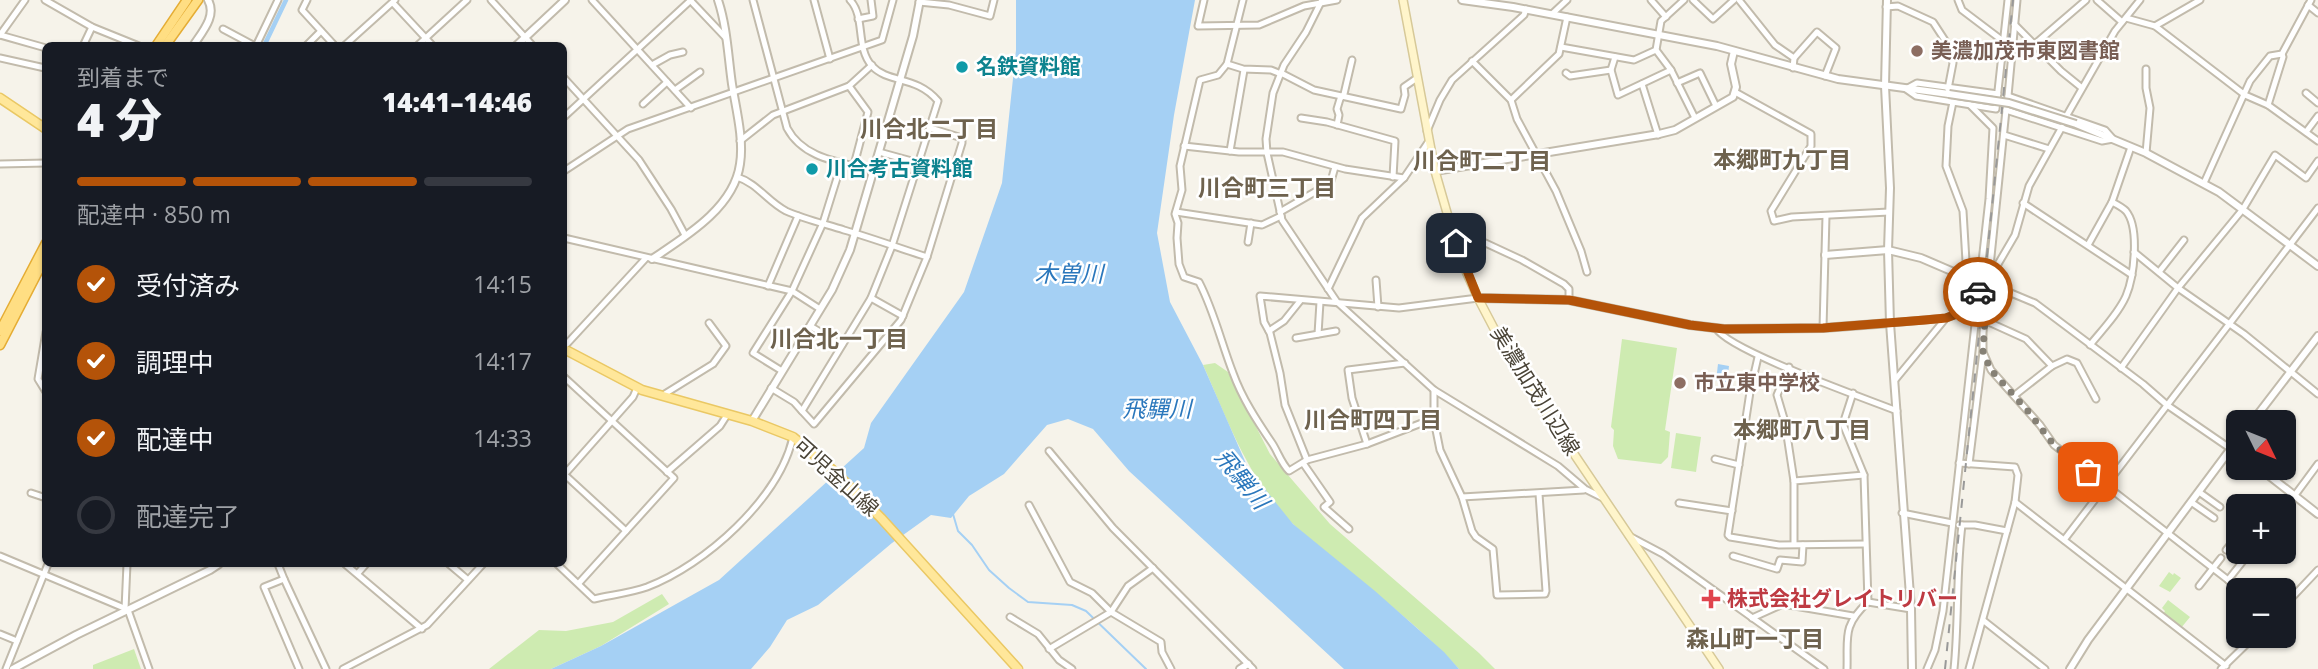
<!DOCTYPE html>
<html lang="ja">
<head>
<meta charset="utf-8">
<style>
	:root { --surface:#171b24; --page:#20242c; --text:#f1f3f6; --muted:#9ea1a6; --line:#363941; --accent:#b45309 }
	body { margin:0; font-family:"Open Sans","Noto Sans JP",sans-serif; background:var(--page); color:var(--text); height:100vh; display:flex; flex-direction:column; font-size:26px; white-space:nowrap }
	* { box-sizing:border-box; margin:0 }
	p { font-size:23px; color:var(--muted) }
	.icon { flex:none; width:38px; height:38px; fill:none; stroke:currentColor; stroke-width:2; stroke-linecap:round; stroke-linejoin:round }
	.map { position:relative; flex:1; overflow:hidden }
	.details { position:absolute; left:42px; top:42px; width:525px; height:525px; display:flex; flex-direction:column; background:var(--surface); border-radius:10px; box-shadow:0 2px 5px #0004 }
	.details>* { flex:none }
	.needle { width:46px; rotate:133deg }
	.buttons { position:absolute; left:2226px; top:410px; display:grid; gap:14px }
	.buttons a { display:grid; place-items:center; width:70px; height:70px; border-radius:10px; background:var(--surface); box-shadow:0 2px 5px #0004; font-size:35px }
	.pin { position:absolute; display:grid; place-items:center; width:60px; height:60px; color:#fff; margin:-30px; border-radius:14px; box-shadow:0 4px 10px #0006 }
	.courier { position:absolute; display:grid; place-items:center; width:70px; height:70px; margin:-35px; border:5px solid #b45309; border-radius:50%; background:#fff; color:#222; box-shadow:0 2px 9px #0007 }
	.headline em { font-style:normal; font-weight:800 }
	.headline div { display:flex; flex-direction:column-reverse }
	.headline { display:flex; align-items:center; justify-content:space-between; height:119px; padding:0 35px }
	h1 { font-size:46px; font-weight:800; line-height:52px }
	.bar { display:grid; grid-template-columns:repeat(4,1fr); gap:10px 7px; align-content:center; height:84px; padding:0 35px }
	.bar i { height:9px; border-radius:5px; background:var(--line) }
	.bar .current { background:var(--accent) }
	.bar p { grid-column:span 4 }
	ol { padding:0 35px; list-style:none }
	li { display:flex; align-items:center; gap:21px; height:77px }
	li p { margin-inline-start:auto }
	li .icon { padding:7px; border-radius:50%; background:var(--accent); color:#fff; stroke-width:4 }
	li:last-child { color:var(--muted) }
	li i { width:38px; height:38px; border:4px solid var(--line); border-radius:50% }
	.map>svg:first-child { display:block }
	.green { fill:#ceebb1 }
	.water { fill:#a5d0f4 }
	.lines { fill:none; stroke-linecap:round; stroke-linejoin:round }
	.stream { stroke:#a5d0f4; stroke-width:2 }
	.canal { stroke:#a5d0f4; stroke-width:4.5 }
	.minor-casing { stroke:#c2bbac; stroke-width:9 }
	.tertiary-casing { stroke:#c2bbac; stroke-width:10 }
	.secondary-casing { stroke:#d7c998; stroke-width:10 }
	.primary-casing { stroke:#eac864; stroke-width:11 }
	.trunk-casing { stroke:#e5ad35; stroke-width:11 }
	.minor { stroke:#fff; stroke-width:5 }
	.tertiary { stroke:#fff; stroke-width:6 }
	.secondary { stroke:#fff5cb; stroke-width:7 }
	.primary { stroke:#ffe79a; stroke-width:8 }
	.trunk { stroke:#ffde83; stroke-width:8 }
	.rail { stroke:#999; stroke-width:2; stroke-dasharray:9 9; stroke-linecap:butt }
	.tertiary-bridge-casing { stroke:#c2bbac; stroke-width:10; stroke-linecap:butt }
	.tertiary-bridge { stroke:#fff; stroke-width:6 }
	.done { stroke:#868176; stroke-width:7; stroke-dasharray:0 12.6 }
	.route { stroke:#b45309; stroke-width:9 }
	.education-dot { fill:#8d6e63; stroke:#fff; stroke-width:2.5 }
	.culture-dot { fill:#0f9aa8; stroke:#fff; stroke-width:2.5 }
	.health-dot { fill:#e0444e; stroke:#fff; stroke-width:2.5 }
	.labels { text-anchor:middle; stroke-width:5; stroke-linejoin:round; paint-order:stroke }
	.education-label { font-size:21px; font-weight:bold; fill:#785e54; stroke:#fff; text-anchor:start }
	.culture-label { font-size:21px; font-weight:bold; fill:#0d838f; stroke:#fff; text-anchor:start }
	.street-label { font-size:21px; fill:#4a4437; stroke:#fff }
	.health-label { font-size:21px; font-weight:bold; fill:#be3a42; stroke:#fff; text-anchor:start }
	.neighbourhood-label { font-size:23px; font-weight:bold; fill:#6e624e; stroke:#fff }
	.water-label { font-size:23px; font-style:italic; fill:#2a77bc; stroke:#fff }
</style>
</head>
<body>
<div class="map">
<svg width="2318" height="669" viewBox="0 0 2318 669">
	<rect width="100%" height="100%" fill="#f6f3ea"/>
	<!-- green -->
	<g class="green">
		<path d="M1622,339L1677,348L1665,430L1670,432L1668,457L1661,464L1618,459L1613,446L1614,430L1611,427Z"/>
		<path d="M1215,363L1228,372L1270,454L1330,524L1479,653L1495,669H1459C1410,615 1348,575 1295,526C1249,482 1228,421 1203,365Z"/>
		<path d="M1676,433L1701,437L1696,472L1671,468Z"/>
		<path d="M2169,572L2173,575L2174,573L2181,578L2170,592L2159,586Z"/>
		<path d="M662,594L669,604L601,646L551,669H489L539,630L566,631L613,622Z"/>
		<path d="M2168,600L2190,617L2181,628L2163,614L2165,611L2162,608Z"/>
		<path d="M134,649L141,669H93V665Z"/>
	</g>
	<!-- water -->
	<g class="water">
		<path d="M1016,0H1195L1174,115L1157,233L1170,302L1203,365L1248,468L1293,524L1375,591L1444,652L1459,669H1344L1129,471L1093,429L1068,419L1047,425L1004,474L969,496L951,518L931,515L892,543L818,605L787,620L770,647L751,669H551L601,646L719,580L864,448L871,423L964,292L1002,183L1016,50Z"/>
		<path d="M1718,364L1729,366L1727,382L1716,381Z"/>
	</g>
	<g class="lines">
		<!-- stream -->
		<path class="stream" d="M953,514L958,531L972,545L989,570L1009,588L1028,602L1072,605L1086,611L1146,669"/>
		<!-- canal -->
		<path class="canal" d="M264,46L286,0"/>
		<!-- minor casing -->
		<g class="minor-casing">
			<g id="minor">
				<path d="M45,0L92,27L139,46"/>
				<path d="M307,0L302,10L335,46"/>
				<path d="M491,0L533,46"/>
				<path d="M592,0L691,108"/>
				<path d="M690,0L726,38"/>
				<path d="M753,0L787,128C804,160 842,162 875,171"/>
				<path d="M814,0L830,59"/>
				<path d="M1204,0L1198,26L1259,25L1304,6L1337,0"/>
				<path d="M1243,0L1227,64L1243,69L1271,70L1281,74"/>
				<path d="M1322,0L1306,32L1284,65L1273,93L1266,139L1267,153L1282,220L1337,302L1434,390L1558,466L1585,489L1603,498"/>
				<path d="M1651,0L1666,17"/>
				<path d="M1693,0L1713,19L1734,0"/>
				<path d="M1739,0L1775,45L1794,58L1793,68"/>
				<path d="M1958,0L1962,10L2003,41"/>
				<path d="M2097,0L2122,22"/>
				<path d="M919,2L949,5L990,16L994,0"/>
				<path d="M393,3L433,46"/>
				<path d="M2308,5L2318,13"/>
				<path d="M1886,7L1898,6L1933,22L1946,42L1953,63L1948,89"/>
				<path d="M1552,14L1567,0"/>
				<path d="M2126,18L2155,26L2245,95L2268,105L2318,141"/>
				<path d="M858,19L873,16L871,0"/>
				<path d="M2014,24L2061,71L2082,88"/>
				<path d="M2155,26L2200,0"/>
				<path d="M223,29L255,46"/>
				<path d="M0,35L46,48"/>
				<path d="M0,35L25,0"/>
				<path d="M2035,44L2086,0"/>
				<path d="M83,46L92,27"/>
				<path d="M256,46L278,0"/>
				<path d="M306,46L321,31"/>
				<path d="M344,46L395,0"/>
				<path d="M417,46L467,0"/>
				<path d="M1561,47L1634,60L1656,50L1661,21L1684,0"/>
				<path d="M1656,50L1671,70"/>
				<path d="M1615,57L1611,70L1618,95L1671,70L1695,118"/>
				<path d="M0,58L45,68"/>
				<path d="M1794,58L1817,32L1836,48L1825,76"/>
				<path d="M1472,61L1511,100L1517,119L1556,191L1581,251L1587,272"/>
				<path d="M1227,64L1218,75L1200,80L1180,166L1182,190L1175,214L1178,223L1177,238L1179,264L1184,277L1199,282C1214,311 1221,342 1233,373C1242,398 1257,421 1272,443C1278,452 1281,463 1289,471L1307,460L1367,444L1427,421L1434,420"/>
				<path d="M652,65L670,55L683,52"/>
				<path d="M1281,73L1314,90L1401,109L1405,95L1404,87L1417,78"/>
				<path d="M1566,73L1570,76L1611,70"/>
				<path d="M564,78L639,160L671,209L685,235"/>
				<path d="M1677,83L1700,73L1716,106"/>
				<path d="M1642,84L1658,135"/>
				<path d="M849,86L868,112L854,165"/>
				<path d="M675,90L700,72"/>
				<path d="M1735,92L1811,134V146L1771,211L1774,221L1792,217L1889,212"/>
				<path d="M2306,93L2318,103"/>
				<path d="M1998,94L1917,83L1906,89L1916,96L1996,109L2008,0"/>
				<path d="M2008,96L2105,130L2113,139L2102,141L2006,110Z"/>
				<path d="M2008,96L2017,0"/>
				<path d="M1511,100L1559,54L1567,17"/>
				<path d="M1953,102L1948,126L1946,166L1963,211L1967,278"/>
				<path d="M643,104L667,82"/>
				<path d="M2268,105L2283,57L2282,54"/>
				<path d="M2067,115L2115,31L2140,0"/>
				<path d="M564,117L691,0"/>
				<path d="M1301,118L1327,122L1395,141L1393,177"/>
				<path d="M1337,125L1339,115L1337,109L1340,99L1344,94L1352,60"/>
				<path d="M2062,127L2029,186L2015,235L1987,283L1983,333V352L1991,370L2040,425L2054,445L2241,590"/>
				<path d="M1427,131L1440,100L1452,80L1524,15L1526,9"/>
				<path d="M2306,132L2318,116"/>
				<path d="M2004,135L2049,149"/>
				<path d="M740,141L773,115L849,86L872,65"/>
				<path d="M1184,146L1239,152H1283L1345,169L1404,178"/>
				<path d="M1230,151L1244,70"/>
				<path d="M879,152L919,163"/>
				<path d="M2146,153L2150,108L2146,88V69"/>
				<path d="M0,164L46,163"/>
				<path d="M564,171L628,129L882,40L893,0"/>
				<path d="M737,177C757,183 768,202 786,211C804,219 825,224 844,230C872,238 899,248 927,257L901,320L814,424L802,411L871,298L892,246L938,101C916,75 889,84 872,66C855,47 866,17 850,0"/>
				<path d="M2204,183L2250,81L2270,56L2282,54L2311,0"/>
				<path d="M2023,203L2132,275"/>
				<path d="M1176,212L1262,225L1281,216"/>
				<path d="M1280,212L1327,185L1331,181L1335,167"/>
				<path d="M1451,227L1522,260L1564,284L1569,289V300"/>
				<path d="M564,238L792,291L820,309"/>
				<path d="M1248,242L1251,223"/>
				<path d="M2088,245L2112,202L2131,147"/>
				<path d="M2134,252L2178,288L2244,334L2318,394"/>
				<path d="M927,257L962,143V138L930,128"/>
				<path d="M2159,272L2184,240"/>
				<path d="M1963,276L1987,283L2035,303L2143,384L2167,405L2231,449"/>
				<path d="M1989,276L2006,110"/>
				<path d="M1376,280L1378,307"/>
				<path d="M768,286L798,216"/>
				<path d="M1328,289L1362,218L1404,178L1429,141"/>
				<path d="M871,298L903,316"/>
				<path d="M1984,320L2026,339L2052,366"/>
				<path d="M1890,323L1946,318L1975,307"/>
				<path d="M810,326L842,345"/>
				<path d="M1716,328C1727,350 1867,399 1897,411"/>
				<path d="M1823,328L1826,216"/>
				<path d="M1269,331L1284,321L1300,301"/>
				<path d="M46,332L38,379L46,392"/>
				<path d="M1318,334L1320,302"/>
				<path d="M1296,338L1336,331"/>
				<path d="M2090,345C2102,330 2118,314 2126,296C2134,277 2140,228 2126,211C2122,207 2116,204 2112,202"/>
				<path d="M564,347L646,258"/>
				<path d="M1758,357L1750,392L1728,535L1730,537L1779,545L1865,544"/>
				<path d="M1789,367L1777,395L1785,422L1794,481"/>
				<path d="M2121,368L2178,288L2243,209L2275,155L2306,178L2318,161"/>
				<path d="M782,371L753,353L792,291L823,223L842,162"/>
				<path d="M564,377L674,478L579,583"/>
				<path d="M1895,380L1946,318"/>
				<path d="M771,388L794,402L802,411"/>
				<path d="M1434,390V420L1440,450L1462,497L1472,531L1476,537L1493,549L1497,595L1545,594L1546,591L1539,494"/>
				<path d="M663,395L713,364L726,346L709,323"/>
				<path d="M2015,395L2052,366L2067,359L2077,363L2096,399"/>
				<path d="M1367,444L1352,398L1348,370L1405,363"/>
				<path d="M1049,451L1113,528L1253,669"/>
				<path d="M1715,459L1739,465"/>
				<path d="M1307,460L1285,405L1280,373L1270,333L1264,322L1260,296L1399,308L1478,298"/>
				<path d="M1303,463L1330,502L1324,507L1349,529"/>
				<path d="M1959,463L2015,467L2018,475L2015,502L1969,669"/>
				<path d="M1969,464L1983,352"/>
				<path d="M667,472L720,426L727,415"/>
				<path d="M564,474L626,531"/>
				<path d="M564,475L633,397L637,388"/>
				<path d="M2199,492L2220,507"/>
				<path d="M31,493L46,498"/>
				<path d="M1462,497L1584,490"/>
				<path d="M2015,502L2226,666"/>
				<path d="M2191,502L2214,518"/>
				<path d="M1679,503L1732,511"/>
				<path d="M2255,503L2258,506"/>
				<path d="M1029,505L1070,582L1092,593L1111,612L1161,642L1162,652L1171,669"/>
				<path d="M2284,510L2318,464"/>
				<path d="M1902,513L1952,523"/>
				<path d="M1959,525H1975L2007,531"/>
				<path d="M1629,536L1663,554L1824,669"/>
				<path d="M2064,540L2318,208"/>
				<path d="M1794,544V481L1864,475"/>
				<path d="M2226,550L2238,535"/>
				<path d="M0,556L124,608"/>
				<path d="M1733,556L1777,569L1780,560L1802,562L1803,545"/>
				<path d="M278,564L284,579L264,587L299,669"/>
				<path d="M345,564L422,629"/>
				<path d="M449,564L468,580"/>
				<path d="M557,564L594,599C611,595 630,593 647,587C705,565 779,499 793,437"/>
				<path d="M358,573L366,564"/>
				<path d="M284,579L326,669"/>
				<path d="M2228,580L2251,551"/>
				<path d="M2199,586L2221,558"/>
				<path d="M1868,602L1911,609"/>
				<path d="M2284,606L2318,570"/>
				<path d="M125,609L127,564"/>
				<path d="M128,610L149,669"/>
				<path d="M1010,617L1038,634L1059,660L1072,669"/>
				<path d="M1752,618L1783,604L1853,616"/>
				<path d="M1984,621L2045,669"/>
				<path d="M0,634L17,641"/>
				<path d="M1049,649L1111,612L1128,586L1153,568"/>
				<path d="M6,669L48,564"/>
				<path d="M343,669L427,625L483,564"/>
				<path d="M1847,669C1848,637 1842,626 1868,602L1864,475L1843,424L1853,393"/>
				<path d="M1927,669L1935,650L1943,611L1989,199L1993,128L1969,104"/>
				<path d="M1954,669C1959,621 1956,573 1962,525"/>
				<path d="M2221,669L2256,635"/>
			</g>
		</g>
		<!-- tertiary casing -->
		<g class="tertiary-casing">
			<g id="tertiary">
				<path d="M1462,0L1513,7L1717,46L1838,79L1949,94"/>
				<path d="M1887,0L1885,86L1890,188L1888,250L1890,323L1911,609L1912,669"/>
				<path d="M193,46C202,32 217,16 208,0"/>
				<path d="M516,46L565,0"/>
				<path d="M2076,124L2146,153L2219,192L2318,266"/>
				<path d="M1435,171L1659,134L1675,130L1733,97L1736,87L1731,64L1734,51"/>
				<path d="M1825,255L1888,250L1921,258L1963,276"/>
				<path d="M652,259C685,237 734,208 740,164C744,139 736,109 732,84C728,56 727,27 718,0"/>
				<path d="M1478,298L1569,300L1690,325L1724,329L1823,328L1890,323"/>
				<path d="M752,421L832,290L850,250L913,36L920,0"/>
				<path d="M2252,422L2318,336"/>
				<path d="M2258,467L2318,514"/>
				<path d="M13,669L76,635L210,570L219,564"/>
				<path d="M1240,669L1248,664"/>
				<path d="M2070,669L2088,640L2238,439"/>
			</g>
		</g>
		<!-- secondary casing -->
		<g class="secondary-casing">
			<path id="secondary" d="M1403,0L1435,171L1460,258L1478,298L1510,359L1719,669"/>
		</g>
		<!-- primary casing -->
		<g class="primary-casing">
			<g id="primary">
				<path d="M0,98L46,129"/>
				<path d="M564,349L642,390L752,421L793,437L835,472L881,518L1018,669"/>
			</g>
		</g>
		<!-- trunk casing -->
		<g class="trunk-casing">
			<g id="trunk">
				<path d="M156,46L187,0"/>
				<path d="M165,46L198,0"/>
				<path d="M0,331L46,243"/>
				<path d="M0,345L46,256"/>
			</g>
		</g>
		<!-- minor -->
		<use href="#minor" class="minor"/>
		<!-- tertiary -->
		<use href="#tertiary" class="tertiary"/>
		<!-- secondary -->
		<use href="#secondary" class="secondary"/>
		<!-- primary -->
		<use href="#primary" class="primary"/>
		<!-- trunk -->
		<use href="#trunk" class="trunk"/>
		<!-- rail -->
		<path class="rail" d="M1945,669L2013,0"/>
		<!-- tertiary-bridge casing -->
		<g class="tertiary-bridge-casing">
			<path id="tertiary-bridge" d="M1949,94L2009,103L2076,124"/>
		</g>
		<!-- tertiary-bridge -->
		<use href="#tertiary-bridge" class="tertiary-bridge"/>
	</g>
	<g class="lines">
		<!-- done -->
		<path class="done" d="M1978,292L1980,280L1987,283L1983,352L1991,370L2027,410L2054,445L2088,472"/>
		<!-- route -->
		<path class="route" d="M1456,243L1478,298L1569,300L1690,325L1724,329L1823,328L1925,320L1946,318L1975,307L1978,292"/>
	</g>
	<!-- markers -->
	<g class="education-dot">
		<circle cx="1917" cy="51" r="7"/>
		<circle cx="1680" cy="383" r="7"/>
	</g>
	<g class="culture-dot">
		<circle cx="962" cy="67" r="7"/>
		<circle cx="812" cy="169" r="7"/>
	</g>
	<path class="health-dot" d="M1707.5 588.5h7v7h7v7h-7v7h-7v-7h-7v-7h7z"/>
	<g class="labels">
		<!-- education labels -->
		<g class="education-label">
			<text x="1931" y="58">美濃加茂市東図書館</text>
			<text x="1694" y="390">市立東中学校</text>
		</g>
		<!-- culture labels -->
		<g class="culture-label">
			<text x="976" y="74">名鉄資料館</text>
			<text x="826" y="176">川合考古資料館</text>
		</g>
		<!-- street labels -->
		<g class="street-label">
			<text transform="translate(1535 391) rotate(58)" y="7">美濃加茂川辺線</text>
			<text transform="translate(836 477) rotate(42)" y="7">可児金山線</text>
		</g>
		<!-- health labels -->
		<g class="health-label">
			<text x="1727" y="606">株式会社グレイトリバー</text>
		</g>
		<!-- neighbourhood labels -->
		<g class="neighbourhood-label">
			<text x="929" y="137">川合北二丁目</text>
			<text x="1782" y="168">本郷町九丁目</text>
			<text x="1482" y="169">川合町二丁目</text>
			<text x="1267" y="196">川合町三丁目</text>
			<text x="839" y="347">川合北一丁目</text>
			<text x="1373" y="428">川合町四丁目</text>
			<text x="1802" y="438">本郷町八丁目</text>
			<text x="1755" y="647">森山町一丁目</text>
		</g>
		<!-- water labels -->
		<g class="water-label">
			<text x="1069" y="282">木曽川</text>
			<text x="1157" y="417">飛驒川</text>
			<text transform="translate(1242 479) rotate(51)" y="8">飛騨川</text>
		</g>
	</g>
</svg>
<div class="buttons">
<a><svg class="needle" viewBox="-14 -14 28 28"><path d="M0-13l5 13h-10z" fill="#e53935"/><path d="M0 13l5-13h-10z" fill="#9ea1a6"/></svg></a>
<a>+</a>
<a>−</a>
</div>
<div class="pin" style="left:2088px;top:472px;background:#ea580c"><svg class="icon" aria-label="bag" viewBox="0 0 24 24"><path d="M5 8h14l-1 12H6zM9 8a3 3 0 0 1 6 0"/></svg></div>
<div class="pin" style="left:1456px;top:243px;background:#1f2937"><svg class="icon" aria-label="home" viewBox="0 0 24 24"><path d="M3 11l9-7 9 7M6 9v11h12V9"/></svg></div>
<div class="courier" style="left:1978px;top:292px"><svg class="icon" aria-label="car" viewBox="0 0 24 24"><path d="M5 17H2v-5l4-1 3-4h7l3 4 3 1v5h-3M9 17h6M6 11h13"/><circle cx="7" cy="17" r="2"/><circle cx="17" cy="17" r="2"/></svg></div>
<section class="details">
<div class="headline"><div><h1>4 分</h1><p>到着まで</p></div><em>14:41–14:46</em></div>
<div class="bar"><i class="current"></i><i class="current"></i><i class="current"></i><i></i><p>配達中 · 850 m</p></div>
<ol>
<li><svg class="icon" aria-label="check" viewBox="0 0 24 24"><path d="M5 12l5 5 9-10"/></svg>受付済み<p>14:15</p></li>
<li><svg class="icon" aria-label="check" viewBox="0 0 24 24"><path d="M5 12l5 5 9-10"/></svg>調理中<p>14:17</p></li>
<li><svg class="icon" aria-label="check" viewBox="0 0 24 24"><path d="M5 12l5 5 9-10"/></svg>配達中<p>14:33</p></li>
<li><i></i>配達完了</li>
</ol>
</section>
</div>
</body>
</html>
